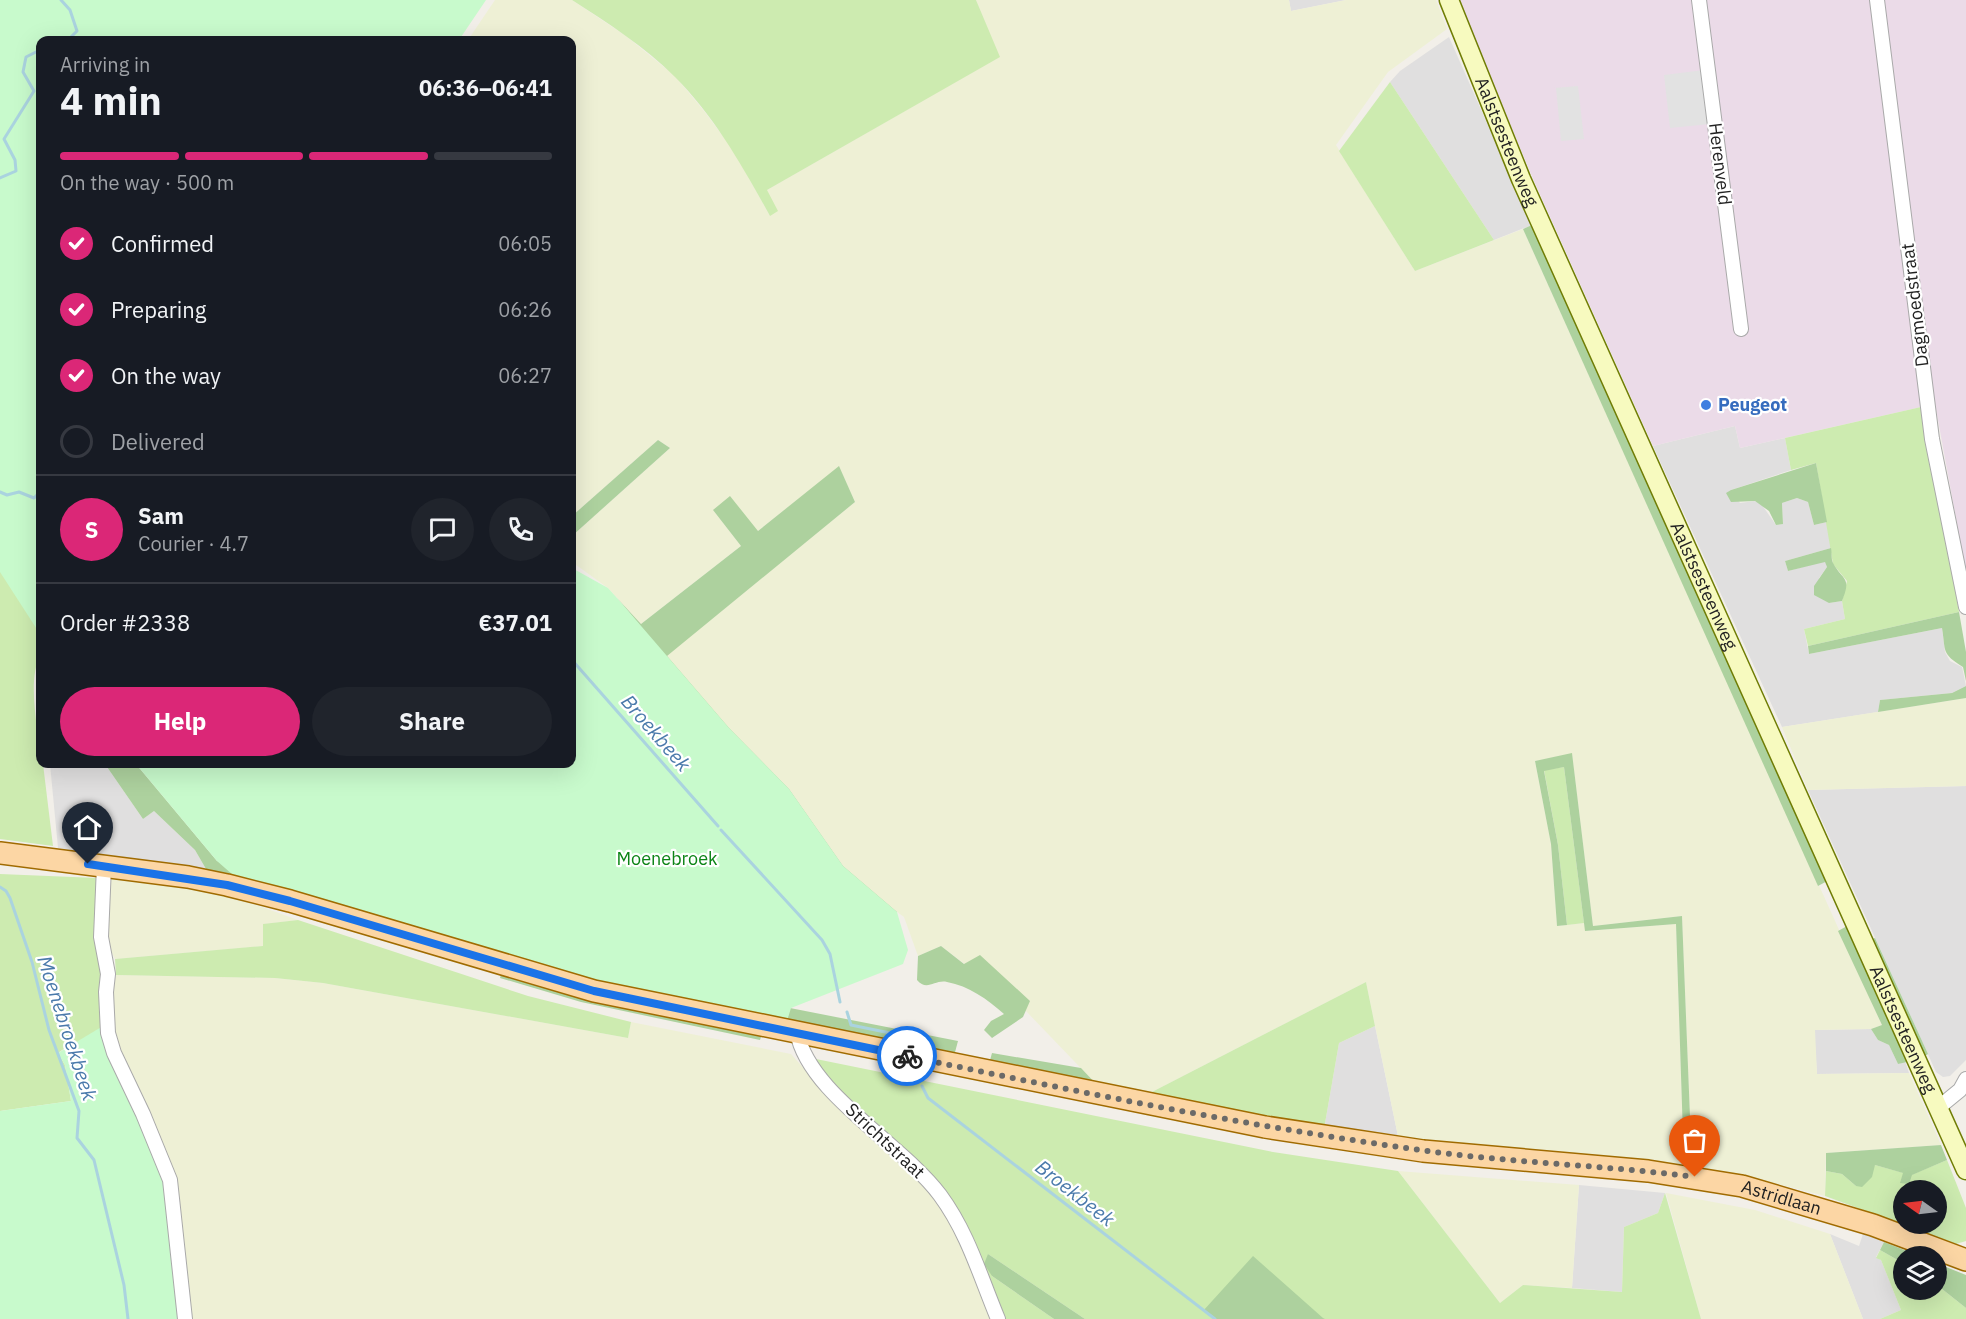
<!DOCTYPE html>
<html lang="en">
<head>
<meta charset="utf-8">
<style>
	:root { --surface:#171b24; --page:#20242c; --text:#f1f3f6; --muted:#9ea1a6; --line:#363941; --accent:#db2777 }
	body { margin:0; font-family:"IBM Plex Sans",sans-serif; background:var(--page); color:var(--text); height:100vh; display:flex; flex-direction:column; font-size:22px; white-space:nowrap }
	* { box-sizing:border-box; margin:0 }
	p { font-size:20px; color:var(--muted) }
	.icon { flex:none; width:33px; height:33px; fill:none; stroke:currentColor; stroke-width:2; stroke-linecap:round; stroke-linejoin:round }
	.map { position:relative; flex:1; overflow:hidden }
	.panel { position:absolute; left:36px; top:36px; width:540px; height:732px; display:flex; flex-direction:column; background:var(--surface); border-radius:12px; box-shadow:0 6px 24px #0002 }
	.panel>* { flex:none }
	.needle { width:39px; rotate:284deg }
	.controls { position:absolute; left:1893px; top:1180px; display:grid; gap:12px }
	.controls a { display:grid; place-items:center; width:54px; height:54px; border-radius:50%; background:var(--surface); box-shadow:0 6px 24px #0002; font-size:30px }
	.pin { position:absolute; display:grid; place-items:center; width:51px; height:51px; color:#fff; margin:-62px -26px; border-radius:50% 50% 50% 0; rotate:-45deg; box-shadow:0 0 6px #0007 }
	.pin .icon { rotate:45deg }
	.courier { position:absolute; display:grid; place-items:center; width:60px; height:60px; margin:-30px; border:4px solid #1a73e8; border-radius:50%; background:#fff; color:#222; box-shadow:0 2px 8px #0007 }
	.headline em { font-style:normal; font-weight:800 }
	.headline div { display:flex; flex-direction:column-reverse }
	.headline { display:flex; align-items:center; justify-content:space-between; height:102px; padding:0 24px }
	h1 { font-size:39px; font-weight:800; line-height:45px }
	.bar { display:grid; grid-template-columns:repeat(4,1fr); gap:9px 6px; align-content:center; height:72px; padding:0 24px }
	.bar i { height:8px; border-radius:4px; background:var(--line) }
	.bar .on { background:var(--accent) }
	.bar p { grid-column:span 4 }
	.line { display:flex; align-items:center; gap:15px; padding:0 24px; border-top:2px solid var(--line) }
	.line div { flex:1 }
	.round { display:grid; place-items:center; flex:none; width:63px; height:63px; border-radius:32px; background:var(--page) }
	ol { padding:0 24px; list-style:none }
	li { display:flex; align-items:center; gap:18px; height:66px }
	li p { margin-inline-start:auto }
	li .icon { padding:6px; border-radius:50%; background:var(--accent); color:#fff; stroke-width:4 }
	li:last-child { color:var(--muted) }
	li i { width:33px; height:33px; border:3px solid var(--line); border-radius:50% }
	.primary-button { display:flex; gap:12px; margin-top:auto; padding:12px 24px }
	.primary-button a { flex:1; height:69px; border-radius:36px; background:var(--accent); color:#fff; font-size:24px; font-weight:800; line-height:69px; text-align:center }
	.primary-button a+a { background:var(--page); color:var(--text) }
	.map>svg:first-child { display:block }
	.residential { fill:#e0dfdf }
	.industrial { fill:#ebdbe8 }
	.farmland { fill:#eef0d5 }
	.grass { fill:#cdebb0; fill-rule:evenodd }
	.forest { fill:#add19e }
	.park { fill:#c8facc }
	.parking { fill:#e2e2e2 }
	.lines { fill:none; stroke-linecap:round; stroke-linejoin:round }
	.stream { stroke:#aad3df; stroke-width:3 }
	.street-casing { stroke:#a9a9a9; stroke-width:16 }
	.secondary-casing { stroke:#707d05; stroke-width:21 }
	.primary-casing { stroke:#a06b00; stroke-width:24 }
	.street { stroke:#fff; stroke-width:14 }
	.secondary { stroke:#f7fabf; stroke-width:18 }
	.primary { stroke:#fcd6a4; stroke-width:21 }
	.done { stroke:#6b6a68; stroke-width:6; stroke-dasharray:0 10.8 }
	.route { stroke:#1a73e8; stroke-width:8 }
	.shop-dot { fill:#3f7fe0; stroke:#fff; stroke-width:2 }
	.labels { text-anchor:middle; stroke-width:4.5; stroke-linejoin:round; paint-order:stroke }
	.street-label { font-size:18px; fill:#222; stroke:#fff }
	.shop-label { font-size:18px; font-weight:bold; fill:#366cbe; stroke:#fff; text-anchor:start }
	.park-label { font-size:18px; fill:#0c8416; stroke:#fff }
	.water-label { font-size:20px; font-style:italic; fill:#4a7aab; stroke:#fff }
</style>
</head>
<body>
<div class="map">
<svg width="1966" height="1319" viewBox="0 0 1966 1319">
	<rect width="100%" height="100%" fill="#f2efe9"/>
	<!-- residential -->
	<g class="residential">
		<path d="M1289,0H1346L1291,11Z"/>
		<path d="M1449,37L1532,225L1494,240L1390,82L1400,71Z"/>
		<path d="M1735,426L1740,448L1785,438L1791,470L1731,490L1740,503L1755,501L1762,505L1776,525L1783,524L1782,503L1797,498L1808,502L1814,525L1827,522L1831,548L1785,561L1788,571L1825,561L1827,567L1819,578L1829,603L1842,601L1845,619L1804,629L1809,654L1942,628L1945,652L1950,661L1962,667L1966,686L1952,693L1880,700L1878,712L1782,727L1653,446Z"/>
		<path d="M50,764H105L143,819L154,811L195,850L206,869L58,848Z"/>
		<path d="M1966,786V1060L1950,1076L1943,1077L1936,1072L1808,790Z"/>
		<path d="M1375,1026L1399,1141L1324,1129L1339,1043Z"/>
		<path d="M1871,1029L1878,1040L1889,1045L1898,1064L1905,1061L1909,1073L1817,1074L1814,1030Z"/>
		<path d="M1579,1185L1665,1193L1658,1213L1624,1227L1622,1292L1572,1288Z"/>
		<path d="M1830,1234L1859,1246L1863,1234L1884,1242L1876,1257L1881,1260L1901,1310L1880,1319H1863Z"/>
	</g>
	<!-- industrial -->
	<g class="industrial">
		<path d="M1458,0H1873L1921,407L1740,448L1735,426L1653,446L1534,181Z"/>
		<path d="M1884,0H1966V573L1934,398L1917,284Z"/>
	</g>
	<!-- farmland -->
	<g class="farmland">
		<path d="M495,0H572L626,36L675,76L704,111L734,151L770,216L767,190L999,57L976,0H1289L1291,11L1346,0H1436L1447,29L1388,72L1336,145L1415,271L1523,229L1882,1025L1871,1029L1815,1030L1817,1074L1909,1073L1941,1145L1826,1153L1825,1196L1762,1180L1692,1167L1682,916L1593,926L1572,754L1535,761L1551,844L1557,926L1584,923L1586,931L1676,924L1684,1166L1399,1141L1366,982L1148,1094L1097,1085L1025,1010L941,946L918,956L904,917L879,899L843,866L789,789L729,729L666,656L855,502L839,467L758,531L713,510L741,546L641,624L608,588L572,562V536L670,448L658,440L572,516V40H468Z"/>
		<path d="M1966,698V786L1808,790L1782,727Z"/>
		<path d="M106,876L225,894L298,920L264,924V946L115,959L110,949H107Z"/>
		<path d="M116,975L275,978L323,983L628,1038L631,1022L791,1054L833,1101L897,1155L937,1201L956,1233L991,1319H188L114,1042L111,994Z"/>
		<path d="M1398,1171L1579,1185L1572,1288L1523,1285L1500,1303Z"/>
		<path d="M1666,1193L1755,1210L1830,1234L1863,1319H1701Z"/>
	</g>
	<!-- grass -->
	<g class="grass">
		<path d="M572,0H976L1000,57L767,190L778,211L770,216C743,167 715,117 675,77C645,47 608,23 572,0Z"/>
		<path d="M1390,82L1494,240L1415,271L1339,151Z"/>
		<path d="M1921,407L1959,612L1808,646L1804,629L1845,619L1842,601L1847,581L1833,564L1816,463L1791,470L1785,438Z"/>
		<path d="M0,500L40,508V655C26,686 40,730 40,764H43L53,846L0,839Z"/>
		<path d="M1564,767L1584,923L1567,925L1558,845L1544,770Z"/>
		<path d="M0,874L97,878L95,934L103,976V1026L112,1061L151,1142L166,1188L173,1223L180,1319H0V1128L76,1129L82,1133L87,1149L100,1143L80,1069L72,1051L65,1048L58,1053L65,1065L71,1101L0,1111Z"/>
		<path d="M298,920L528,996L631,1022L628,1038L323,983L275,978L116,975L115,959L263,946V924Z"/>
		<path d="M1366,982L1375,1026L1339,1043L1324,1129L1148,1094Z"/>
		<path d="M816,1059L1273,1152L1398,1171L1500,1303L1523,1285L1622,1292L1624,1227L1658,1213L1665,1193L1701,1319H1325L1204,1311L1214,1319H1085L988,1254L992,1276L1054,1319H1004L975,1241L950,1197L925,1167L845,1095L813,1061Z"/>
		<path d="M1947,1160L1966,1208V1241L1956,1244L1825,1196L1826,1171L1842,1174L1856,1186L1875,1165L1911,1175ZM1904,1191H1936V1224H1904Z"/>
		<path d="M1880,1250L1903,1263L1904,1290H1936L1937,1285L1966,1308V1319H1880L1901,1310L1881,1260L1876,1258Z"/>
	</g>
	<!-- forest -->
	<g class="forest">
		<path d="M1532,225L1829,880L1818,886L1523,229Z"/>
		<path d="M658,440L670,448L572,536V516Z"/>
		<path d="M1816,463L1827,522L1814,525L1808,502L1797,498L1782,503L1783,524L1776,525L1769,511L1755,501L1731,502L1726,493L1731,490Z"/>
		<path d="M839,466L855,502L667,656L729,728L789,789L843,866L897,912L889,927L617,598L641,624L741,546L713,510L730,496L758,531Z"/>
		<path d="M1831,548C1832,552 1831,559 1833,563C1843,581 1852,577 1842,601L1829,603L1814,595V586L1827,567L1825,562L1788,571L1785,561Z"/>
		<path d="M1959,612L1966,652V681L1963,667C1941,653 1946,652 1942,628L1809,654L1808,646Z"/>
		<path d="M1966,686V698L1878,712L1880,700L1952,693Z"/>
		<path d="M1572,753L1593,926L1682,916L1692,1167L1684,1166L1676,924L1585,931L1564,767L1544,771L1558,845L1567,925L1557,926L1551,844L1535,761Z"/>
		<path d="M105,764H136L217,861L276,877L241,878L206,869L195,850L154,811L143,819Z"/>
		<path d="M1849,925L1859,945L1875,938L1928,1054L1920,1059L1898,1064L1889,1045L1878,1040L1871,1029L1882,1025L1838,931Z"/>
		<path d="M941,946L964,964L980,955L1030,1001L1023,1017L992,1038L984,1030L991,1021L1004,1014C987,999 969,986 947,982C935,979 927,992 917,980L918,956Z"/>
		<path d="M502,971L763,1031L760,1040L581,1002L500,978Z"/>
		<path d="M790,1008L958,1041L954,1056L786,1024Z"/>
		<path d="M992,1053L1081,1068L1097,1085L989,1064Z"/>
		<path d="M1941,1145L1947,1160L1912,1175L1909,1184L1900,1183L1903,1173L1875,1165L1872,1177L1862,1187L1856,1186L1842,1174L1826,1171V1153Z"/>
		<path d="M1884,1242L1922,1257H1904L1903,1263L1880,1250Z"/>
		<path d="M988,1254L1085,1319H1054L992,1276L984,1264Z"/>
		<path d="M1253,1256L1323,1318L1325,1319H1214L1203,1311Z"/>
		<path d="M1936,1263L1966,1275V1308L1937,1285Z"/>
	</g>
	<!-- park -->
	<g class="park">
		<path d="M0,0H486L459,40H40V634L0,572Z"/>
		<path d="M572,568L608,588L617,598L729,728L789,789L843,866L897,912L908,950L903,964L791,1008L786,1024L579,978L233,875L217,861L136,764H572Z"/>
		<path d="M103,1026L166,1188L180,1319H0V1111L71,1101L65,1065L58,1053Z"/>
	</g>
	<!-- parking -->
	<g class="parking">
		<path d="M1704,70L1710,124L1670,128L1664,75Z"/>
		<path d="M1578,86L1584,139L1561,141L1556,88H1554Z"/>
	</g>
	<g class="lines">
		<!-- stream -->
		<g class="stream">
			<path d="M61,0L70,10L77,31L68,40"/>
			<path d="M0,178L16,171L15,160L4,139L34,91L23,72L26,57L40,50"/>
			<path d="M0,492L7,495L19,492L34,498L40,492"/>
			<path d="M572,660L718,826"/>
			<path d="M721,830L822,940L830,954L840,1002"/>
			<path d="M0,887L6,891L10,898L32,962L49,1030L79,1111L77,1138L94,1160L124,1285L128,1319"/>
			<path d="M847,1012L851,1025L929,1041L930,1047"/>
			<path d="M922,1086L928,1098L1215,1319"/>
		</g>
		<!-- street casing -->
		<g class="street-casing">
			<g id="street">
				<path d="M1699,0L1741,329"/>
				<path d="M1877,0L1932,439L1966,607"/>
				<path d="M104,866L101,937L108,974L106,992L108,1033L114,1053L143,1114L170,1180L185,1319"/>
				<path d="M797,1032C808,1093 902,1144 940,1195C968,1233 980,1276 998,1319"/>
				<path d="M1938,1108L1960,1090L1966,1079"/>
			</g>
		</g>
		<!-- secondary casing -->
		<g class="secondary-casing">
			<g id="secondary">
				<path id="s1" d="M1449,0L1521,179L1966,1170"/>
			</g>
		</g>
		<!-- primary casing -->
		<g class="primary-casing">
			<g id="primary">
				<path id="s2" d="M0,853L188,877L227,885L290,901L594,991L1265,1127L1423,1151L1648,1171L1742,1186L1873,1225L1966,1260"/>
			</g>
		</g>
		<!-- street -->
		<use href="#street" class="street"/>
		<!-- secondary -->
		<use href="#secondary" class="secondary"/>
		<!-- primary -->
		<use href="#primary" class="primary"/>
	</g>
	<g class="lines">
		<!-- done -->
		<path class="done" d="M907,1056C1077,1092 1248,1126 1420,1150C1511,1163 1604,1165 1695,1177"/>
		<!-- route -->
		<path class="route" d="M88,864L227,885L290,901L594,991L907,1056"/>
	</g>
	<!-- markers -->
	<circle class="shop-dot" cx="1706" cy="405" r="6"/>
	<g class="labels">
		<!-- street labels -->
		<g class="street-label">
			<text dy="6" stroke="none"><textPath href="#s1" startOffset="153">Aalstsesteenweg</textPath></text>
			<text transform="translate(1720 164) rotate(83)" y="6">Herenveld</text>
			<text transform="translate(1915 305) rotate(-97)" y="6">Dagmoedstraat</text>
			<text dy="6" stroke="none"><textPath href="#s1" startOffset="639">Aalstsesteenweg</textPath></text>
			<text dy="6" stroke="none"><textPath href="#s1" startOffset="1125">Aalstsesteenweg</textPath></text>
			<text transform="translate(885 1141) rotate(43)" y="6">Strichtstraat</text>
			<text dy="6" stroke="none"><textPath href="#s2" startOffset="1818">Astridlaan</textPath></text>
		</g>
		<!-- shop labels -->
		<g class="shop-label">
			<text x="1718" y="411">Peugeot</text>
		</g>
		<!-- park labels -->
		<g class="park-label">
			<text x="667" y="865">Moenebroek</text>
		</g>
		<!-- water labels -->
		<g class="water-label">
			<text transform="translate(656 733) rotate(49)" y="7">Broekbeek</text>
			<text transform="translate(67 1028) rotate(72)" y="7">Moenebroekbeek</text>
			<text transform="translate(1075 1193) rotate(38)" y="7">Broekbeek</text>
		</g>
	</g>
</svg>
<div class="controls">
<a><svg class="needle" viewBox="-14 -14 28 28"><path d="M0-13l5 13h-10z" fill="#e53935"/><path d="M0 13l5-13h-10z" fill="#9ea1a6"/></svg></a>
<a><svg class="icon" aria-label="layers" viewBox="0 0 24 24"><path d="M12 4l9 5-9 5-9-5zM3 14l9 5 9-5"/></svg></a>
</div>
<div class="pin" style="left:1695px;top:1177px;background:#ea580c"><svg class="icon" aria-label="bag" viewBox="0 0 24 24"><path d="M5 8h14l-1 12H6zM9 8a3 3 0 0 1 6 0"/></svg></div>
<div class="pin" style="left:88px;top:864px;background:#1f2937"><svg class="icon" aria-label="home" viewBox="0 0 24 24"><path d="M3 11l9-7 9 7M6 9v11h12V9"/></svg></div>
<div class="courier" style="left:907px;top:1056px"><svg class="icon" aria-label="bike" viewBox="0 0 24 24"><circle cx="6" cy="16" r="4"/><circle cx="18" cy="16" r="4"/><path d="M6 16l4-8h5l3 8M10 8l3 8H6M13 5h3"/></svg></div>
<section class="panel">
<div class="headline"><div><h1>4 min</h1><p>Arriving in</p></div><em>06:36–06:41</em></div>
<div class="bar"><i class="on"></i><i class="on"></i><i class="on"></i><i></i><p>On the way · 500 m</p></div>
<ol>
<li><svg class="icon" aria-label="check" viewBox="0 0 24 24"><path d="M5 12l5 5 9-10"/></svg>Confirmed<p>06:05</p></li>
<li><svg class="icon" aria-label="check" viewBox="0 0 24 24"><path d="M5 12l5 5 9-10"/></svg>Preparing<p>06:26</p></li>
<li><svg class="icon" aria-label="check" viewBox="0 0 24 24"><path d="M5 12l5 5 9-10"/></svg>On the way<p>06:27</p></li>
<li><i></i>Delivered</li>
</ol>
<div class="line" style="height:108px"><b class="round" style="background:var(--accent);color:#fff">S</b><div><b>Sam</b><p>Courier · 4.7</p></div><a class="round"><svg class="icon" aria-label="chat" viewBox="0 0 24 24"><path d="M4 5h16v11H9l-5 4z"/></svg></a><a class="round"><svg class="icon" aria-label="phone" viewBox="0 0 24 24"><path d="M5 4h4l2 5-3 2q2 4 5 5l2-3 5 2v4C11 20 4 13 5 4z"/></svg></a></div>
<div class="line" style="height:78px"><div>Order #2338</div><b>€37.01</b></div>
<div class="primary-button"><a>Help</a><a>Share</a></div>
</section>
</div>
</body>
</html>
